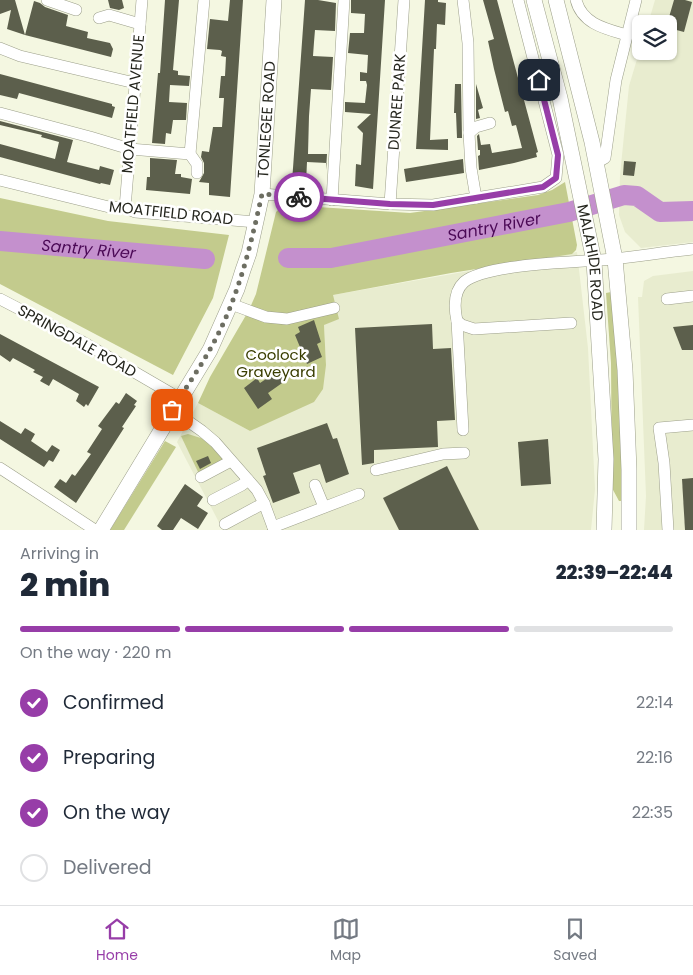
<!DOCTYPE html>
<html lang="en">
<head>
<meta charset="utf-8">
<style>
	:root { --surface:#fff; --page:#f6f6f7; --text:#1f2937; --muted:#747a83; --line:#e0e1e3; --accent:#973da8 }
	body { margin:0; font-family:Poppins,sans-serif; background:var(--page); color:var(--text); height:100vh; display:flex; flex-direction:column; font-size:19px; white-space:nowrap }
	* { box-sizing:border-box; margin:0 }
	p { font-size:16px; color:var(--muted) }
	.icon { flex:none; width:28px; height:28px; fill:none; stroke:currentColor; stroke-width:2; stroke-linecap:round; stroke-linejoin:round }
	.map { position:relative; height:530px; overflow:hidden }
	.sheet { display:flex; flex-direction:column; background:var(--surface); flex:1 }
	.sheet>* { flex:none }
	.tools { position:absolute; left:632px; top:15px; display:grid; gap:10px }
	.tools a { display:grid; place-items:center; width:45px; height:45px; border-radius:8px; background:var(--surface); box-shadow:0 1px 4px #0004; font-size:25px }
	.pin { position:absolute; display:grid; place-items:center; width:42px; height:42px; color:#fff; margin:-21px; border-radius:10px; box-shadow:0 2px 8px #0006 }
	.courier { position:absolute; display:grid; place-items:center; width:50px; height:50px; margin:-25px; border:4px solid #973da8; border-radius:50%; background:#fff; color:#222; box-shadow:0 1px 6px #0007 }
	.summary em { font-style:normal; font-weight:800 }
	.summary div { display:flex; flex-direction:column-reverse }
	.summary { display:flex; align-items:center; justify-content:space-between; height:85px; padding:0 20px }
	h1 { font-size:32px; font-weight:800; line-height:38px }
	.bar { display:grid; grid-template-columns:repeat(4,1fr); gap:8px 5px; align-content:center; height:60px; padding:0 20px }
	.bar i { height:6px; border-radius:4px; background:var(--line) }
	.bar .active { background:var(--accent) }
	.bar p { grid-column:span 4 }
	ol { padding:0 20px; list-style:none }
	li { display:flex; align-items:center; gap:15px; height:55px }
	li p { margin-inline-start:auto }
	li .icon { padding:5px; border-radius:50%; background:var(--accent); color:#fff; stroke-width:4 }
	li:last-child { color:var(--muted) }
	li i { width:28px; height:28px; border:2px solid var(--line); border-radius:50% }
	.tabs { display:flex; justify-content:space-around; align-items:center; height:70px; border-top:1px solid var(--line); background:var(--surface); font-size:14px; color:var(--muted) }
	.tabs a { display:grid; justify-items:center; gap:2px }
	.tabs .active { color:var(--accent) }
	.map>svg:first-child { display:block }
	.built { fill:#e8eccf }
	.green { fill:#c3cb8d }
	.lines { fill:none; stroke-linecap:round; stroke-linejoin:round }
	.river { stroke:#c490cd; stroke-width:20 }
	.building { fill:#5c5f4c }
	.minor-casing { stroke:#9c9f8a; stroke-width:12 }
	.major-casing { stroke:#9c9f8a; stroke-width:16 }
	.minor { stroke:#fff; stroke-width:11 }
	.major { stroke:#fff; stroke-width:15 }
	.done { stroke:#6d6e62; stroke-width:5; stroke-dasharray:0 9 }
	.route { stroke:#973da8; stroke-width:6 }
	.labels { text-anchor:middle; stroke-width:5; stroke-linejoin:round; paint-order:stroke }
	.street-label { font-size:15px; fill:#24251d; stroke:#fff }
	.park-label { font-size:15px; fill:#393d00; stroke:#fff }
	.water-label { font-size:16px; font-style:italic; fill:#4b0956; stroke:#fff }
</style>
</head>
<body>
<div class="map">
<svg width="693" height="530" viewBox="0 0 693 530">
	<rect width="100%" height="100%" fill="#f4f7e1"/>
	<!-- built -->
	<g class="built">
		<path d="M655,0H693V242L641,248L625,232L619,215L620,175L629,86L641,46V51H669V24H648Z"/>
		<path d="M577,252L588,348L595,489L591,530H223L177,442L198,403L250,431L326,365L324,325L333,295Z"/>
		<path d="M693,271V530H644L646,496L638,297H642L644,281L653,276Z"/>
	</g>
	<!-- green -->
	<g class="green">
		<path d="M565,182L577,245L576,250L572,254L451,273L333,295L339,319L324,325L326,365L323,389L314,402L250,431L198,403L210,377L249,310L256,294L276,212L282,206L287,205L410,213L538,195L552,190Z"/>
		<path d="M0,198L108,221L229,235L213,298L173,375L0,284Z"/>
		<path d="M611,292L620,403L622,501H619L612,488L611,363L606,293Z"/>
		<path d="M188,434L204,439L225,461L199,474L181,436Z"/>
		<path d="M165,441L176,447L124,530H110Z"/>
	</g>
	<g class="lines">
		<!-- river -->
		<g class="river">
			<path id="s1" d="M0,241L205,259"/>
			<path id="s2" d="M288,258H331L569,212L624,195L637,196L660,212L693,211"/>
		</g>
	</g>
	<!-- building -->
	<g class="building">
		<path d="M0,0H15L25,35L7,29L11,10L0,14Z"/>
		<path d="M108,0H122L124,8L119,10L110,8Z"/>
		<path d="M165,0H179L173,70L178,71V75L190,76L189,86L170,85L169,102L187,103L186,120H173L171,134L166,133L165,144L152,143L158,73H160Z"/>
		<path d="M230,0H243L230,197L209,195V183L199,182L204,173V163L201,157L202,151L209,152L213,127H222L224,98H219L221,76H225L226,57L221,56L222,51L220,50L207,49L210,19L228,21Z"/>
		<path d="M305,0H318L336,3L335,31L315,30L314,42L313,56L333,57L331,90L311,89L309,116L308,154H327L326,170L327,163L307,162L306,183L292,182Z"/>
		<path d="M351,0H385L373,189L355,186L356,164L361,165L363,133L357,127L371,114L345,112V102L365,103L367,85L366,81H360V72L367,73L368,55L348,53L350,33H364L365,14L351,13Z"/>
		<path d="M425,0H438V2L446,3L445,25L437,24L436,49H434L430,140L448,139V150L416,149Z"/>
		<path d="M483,0H497L538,152L536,153L537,157L514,163L479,170L478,156L480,155V150H478L477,136L479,134L481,145L490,144L492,153L522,148L516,125L512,126L508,111L505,112L494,69L488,41L494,39Z"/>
		<path d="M674,0H685L692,2L684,32L669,28V24H667Z"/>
		<path d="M34,1L40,3L45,7L68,15L66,26L88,32L87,38L110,43L113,49L111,57L25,35Z"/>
		<path d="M0,74L112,104V106L115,107L112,118L19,93L17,99L0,95Z"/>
		<path d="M455,84H461L462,138H457L456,113H454Z"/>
		<path d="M476,84L483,108L478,110L480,118L476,119Z"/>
		<path d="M0,121L73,140L67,162L99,170L100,166L114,170L110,185L101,183L100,184L0,157V144L55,159L59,142L41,137L42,135L0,125Z"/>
		<path d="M150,158L177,160L175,174H181V177L192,179L190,194L146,190L147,177H150Z"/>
		<path d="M463,159L464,173L406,182L404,169Z"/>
		<path d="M624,161L636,162L634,176L623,175Z"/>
		<path d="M314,320L321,342L317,344L322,357L307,364L295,335L300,332L298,327Z"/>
		<path d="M432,324L433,349L451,348L455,420L437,421L438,447L374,450V463L362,465L355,328Z"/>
		<path d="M693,325V350H682L673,327Z"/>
		<path d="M0,334L99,387L88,406L86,404L84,407L76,401L79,394L53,379L49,386L40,381L43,377L33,372L35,370L13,358L10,362L0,355Z"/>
		<path d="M278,371L285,381L268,393L272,399L258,409L244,388L257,378L260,383Z"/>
		<path d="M126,393L137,401L134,405L136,406L122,427L124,428L76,503L54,487L60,479L66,483L72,474L75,476L91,454L87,452L102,429L98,426L116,402L119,404Z"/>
		<path d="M0,421L21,434L25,428L35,434L31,441L47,452L52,445L60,450L53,462L49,460L44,467L0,439Z"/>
		<path d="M327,423L333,439L337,438L349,474L326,483L320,464L293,473L300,493L273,503L263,476L266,475L257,448Z"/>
		<path d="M548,439L551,484L521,486L518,442Z"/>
		<path d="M208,456L211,463L200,469L196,461Z"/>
		<path d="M447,466L479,530H399L383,498Z"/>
		<path d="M693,478V530H685L682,479Z"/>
		<path d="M185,484L203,497L197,506L208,513L198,529L181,518L173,530H162L157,526Z"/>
	</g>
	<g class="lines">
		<!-- minor casing -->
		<g class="minor-casing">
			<g id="minor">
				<path d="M47,0L76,10"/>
				<path d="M463,0L468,43L469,133"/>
				<path d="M576,0C582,24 606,29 627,35"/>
				<path d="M99,18L109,15L140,24"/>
				<path d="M0,48L20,56L135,83"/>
				<path d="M0,113L90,137L130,149L190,154"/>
				<path d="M596,163L605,158L616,80L636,0"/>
				<path d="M197,173V164L190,154L204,0"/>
				<path d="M0,180L109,207L125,208L135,212L256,222"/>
				<path d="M262,194L390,204L433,205L543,187L556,178L558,155L518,0"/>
				<path d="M476,198L471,168L469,133L476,127L490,123"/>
				<path d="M332,200L344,0"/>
				<path d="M390,204L404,0"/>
				<path d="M125,208L142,0"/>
				<path d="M0,299L81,341L179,398"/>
				<path d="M667,299L693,296"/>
				<path d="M231,304L266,317L287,319L334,308"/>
				<path d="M457,321L462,325L474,329L571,323"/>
				<path d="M172,410L202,431L215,442L257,490L264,503L274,530"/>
				<path d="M463,430L457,321C454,307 453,292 464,282C487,263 582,262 614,259C640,256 666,252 693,249"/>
				<path d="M0,468L95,530"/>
				<path d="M376,470L443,454L464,453"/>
				<path d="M201,477L231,461"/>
				<path d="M315,485L324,507"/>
				<path d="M213,500L242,485L248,480"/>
				<path d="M225,524L264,503"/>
				<path d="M273,527L359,494"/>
				<path d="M668,530L664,463L659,428L693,425"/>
			</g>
		</g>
		<!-- major casing -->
		<g class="major-casing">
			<g id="major">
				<path id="s3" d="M534,0L560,98L594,261L606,459L604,530"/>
				<path d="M556,0L592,142L615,259L625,370L629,470V530"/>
				<path id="s4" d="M101,530L210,350L237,289L243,270L249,253L262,194L274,0"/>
			</g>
		</g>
		<!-- minor -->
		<use href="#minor" class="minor"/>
		<!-- major -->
		<use href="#major" class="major"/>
	</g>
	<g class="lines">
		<!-- done -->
		<path class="done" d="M172,410C184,390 198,371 209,351C237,303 250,249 262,194L299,197"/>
		<!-- route -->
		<path class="route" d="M299,197L390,204L433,205L543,187L556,178L558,155L539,80"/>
	</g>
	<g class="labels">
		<!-- street labels -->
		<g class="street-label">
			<text transform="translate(397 102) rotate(-86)" y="5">DUNREE PARK</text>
			<text transform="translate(133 104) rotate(-85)" y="5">MOATFIELD AVENUE</text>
			<text dy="5" stroke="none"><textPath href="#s4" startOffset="450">TONLEGEE ROAD</textPath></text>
			<text transform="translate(171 213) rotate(6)" y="5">MOATFIELD ROAD</text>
			<text dy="5" stroke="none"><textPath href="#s3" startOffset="269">MALAHIDE ROAD</textPath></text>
			<text transform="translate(77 341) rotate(29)" y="5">SPRINGDALE ROAD</text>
		</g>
		<!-- park labels -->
		<g class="park-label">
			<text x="276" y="360">Coolock<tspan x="276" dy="17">Graveyard</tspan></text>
		</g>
		<!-- water labels -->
		<g class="water-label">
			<text dy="6" stroke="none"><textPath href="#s2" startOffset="209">Santry River</textPath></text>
			<text dy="6" stroke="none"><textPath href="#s1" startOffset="89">Santry River</textPath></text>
		</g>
	</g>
</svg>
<div class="tools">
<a><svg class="icon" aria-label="layers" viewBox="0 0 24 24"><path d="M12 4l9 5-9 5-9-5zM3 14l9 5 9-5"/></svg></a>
</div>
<div class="pin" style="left:172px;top:410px;background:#ea580c"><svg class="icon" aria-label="bag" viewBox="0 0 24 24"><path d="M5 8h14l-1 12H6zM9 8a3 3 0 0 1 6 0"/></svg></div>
<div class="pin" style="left:539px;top:80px;background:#1f2937"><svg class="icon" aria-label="home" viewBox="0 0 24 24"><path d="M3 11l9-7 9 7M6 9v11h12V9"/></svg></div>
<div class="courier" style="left:299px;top:197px"><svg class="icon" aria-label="bike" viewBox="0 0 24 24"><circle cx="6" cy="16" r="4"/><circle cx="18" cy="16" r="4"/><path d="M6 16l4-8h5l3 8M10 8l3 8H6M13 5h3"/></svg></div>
</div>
<section class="sheet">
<div class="summary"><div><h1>2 min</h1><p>Arriving in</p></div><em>22:39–22:44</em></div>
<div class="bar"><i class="active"></i><i class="active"></i><i class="active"></i><i></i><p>On the way · 220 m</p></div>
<ol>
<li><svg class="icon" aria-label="check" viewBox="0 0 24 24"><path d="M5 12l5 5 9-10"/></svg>Confirmed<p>22:14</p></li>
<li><svg class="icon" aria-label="check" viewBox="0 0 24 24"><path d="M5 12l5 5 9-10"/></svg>Preparing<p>22:16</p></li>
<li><svg class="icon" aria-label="check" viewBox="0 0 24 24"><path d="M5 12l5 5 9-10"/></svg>On the way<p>22:35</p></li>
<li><i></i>Delivered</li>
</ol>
</section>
<nav class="tabs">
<a class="active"><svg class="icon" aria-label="home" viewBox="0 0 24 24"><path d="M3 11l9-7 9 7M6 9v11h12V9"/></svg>Home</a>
<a><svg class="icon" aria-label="map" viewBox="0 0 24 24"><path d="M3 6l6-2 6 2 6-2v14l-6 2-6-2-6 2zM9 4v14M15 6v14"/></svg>Map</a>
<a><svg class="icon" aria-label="saved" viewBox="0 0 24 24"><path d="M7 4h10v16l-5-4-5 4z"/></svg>Saved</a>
</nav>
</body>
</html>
